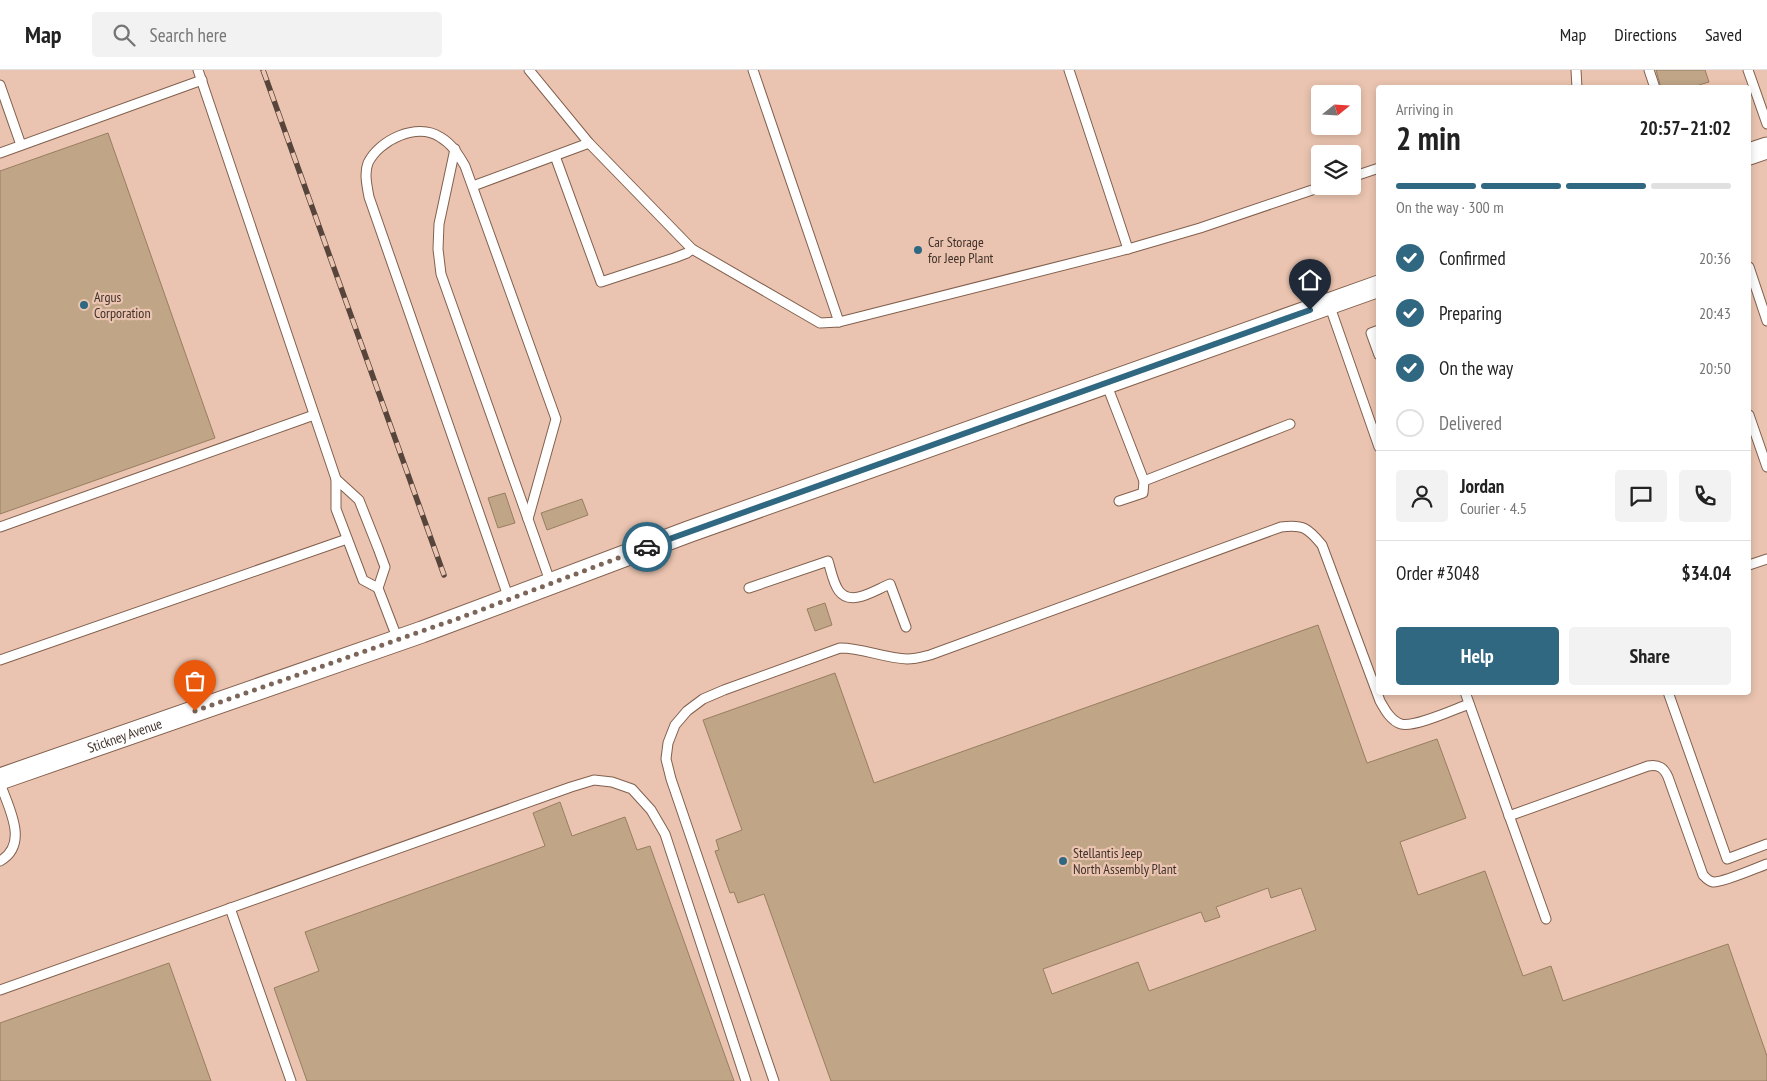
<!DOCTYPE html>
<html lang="en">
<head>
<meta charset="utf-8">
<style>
	:root { --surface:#fff; --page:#f2f2f2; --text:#222; --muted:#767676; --line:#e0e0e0; --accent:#306882 }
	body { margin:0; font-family:"PT Sans Narrow",sans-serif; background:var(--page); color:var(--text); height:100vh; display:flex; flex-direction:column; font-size:19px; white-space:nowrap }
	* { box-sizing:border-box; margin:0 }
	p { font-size:16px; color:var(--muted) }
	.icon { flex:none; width:28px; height:28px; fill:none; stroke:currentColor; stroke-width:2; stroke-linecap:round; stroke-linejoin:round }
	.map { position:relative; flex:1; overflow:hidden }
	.side { position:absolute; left:1376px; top:15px; width:375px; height:610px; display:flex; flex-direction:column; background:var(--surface); border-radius:5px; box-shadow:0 2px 8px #0003 }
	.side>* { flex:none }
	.needle { width:32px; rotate:72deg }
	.fabs { position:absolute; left:1311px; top:15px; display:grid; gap:10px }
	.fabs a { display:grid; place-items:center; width:50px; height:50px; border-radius:5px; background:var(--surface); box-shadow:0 2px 8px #0003; font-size:25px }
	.pin { position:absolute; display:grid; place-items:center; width:42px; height:42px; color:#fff; margin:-51px -21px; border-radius:50% 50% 50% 0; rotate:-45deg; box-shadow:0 0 5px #0007 }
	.pin .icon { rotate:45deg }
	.courier { position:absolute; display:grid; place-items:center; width:50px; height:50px; margin:-25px; border:4px solid #306882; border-radius:50%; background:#fff; color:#222; box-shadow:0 1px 6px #0007 }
	.headline em { font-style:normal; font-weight:700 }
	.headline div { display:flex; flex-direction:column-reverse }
	.headline { display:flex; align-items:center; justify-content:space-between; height:85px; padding:0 20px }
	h1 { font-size:32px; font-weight:700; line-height:38px }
	.bar { display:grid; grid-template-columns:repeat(4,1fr); gap:8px 5px; align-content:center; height:60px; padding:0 20px }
	.bar i { height:6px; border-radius:4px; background:var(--line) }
	.bar .active { background:var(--accent) }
	.bar p { grid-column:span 4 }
	.line { display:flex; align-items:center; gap:12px; padding:0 20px; border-top:1px solid var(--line) }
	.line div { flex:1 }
	.round { display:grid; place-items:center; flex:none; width:52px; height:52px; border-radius:5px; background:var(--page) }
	ol { padding:0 20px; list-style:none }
	li { display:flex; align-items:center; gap:15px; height:55px }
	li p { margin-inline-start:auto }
	li .icon { padding:5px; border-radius:50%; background:var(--accent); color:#fff; stroke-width:4 }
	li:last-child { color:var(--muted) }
	li i { width:28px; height:28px; border:2px solid var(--line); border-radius:50% }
	.action { display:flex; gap:10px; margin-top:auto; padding:10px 20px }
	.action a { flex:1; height:58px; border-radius:5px; background:var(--accent); color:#fff; font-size:20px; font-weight:700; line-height:58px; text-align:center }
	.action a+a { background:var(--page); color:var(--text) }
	header { display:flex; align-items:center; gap:30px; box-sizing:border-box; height:70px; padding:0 25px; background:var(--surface); border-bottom:1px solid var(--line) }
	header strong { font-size:24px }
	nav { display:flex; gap:28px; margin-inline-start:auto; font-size:18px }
	.search { width:350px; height:45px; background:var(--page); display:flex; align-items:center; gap:12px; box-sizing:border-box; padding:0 18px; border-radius:5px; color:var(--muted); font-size:19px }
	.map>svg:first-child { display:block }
	.building { fill:#c0a587; stroke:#987e61; fill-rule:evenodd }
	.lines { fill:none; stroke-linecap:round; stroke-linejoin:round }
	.service-casing { stroke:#82604e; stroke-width:11 }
	.tertiary-casing { stroke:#82604e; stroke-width:23 }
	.service { stroke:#fff; stroke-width:9 }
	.tertiary { stroke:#fff; stroke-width:21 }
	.rail-casing { stroke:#57453c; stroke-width:5.5 }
	.rail { stroke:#eac4b0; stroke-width:4; stroke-dasharray:11; stroke-linecap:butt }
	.done { stroke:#7c6559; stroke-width:5; stroke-dasharray:0 9 }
	.route { stroke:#306882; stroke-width:6 }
	.poi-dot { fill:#306882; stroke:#eac4b0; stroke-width:2 }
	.labels { text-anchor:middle; stroke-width:4.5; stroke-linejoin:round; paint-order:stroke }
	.poi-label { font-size:14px; fill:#41322a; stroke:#eac4b0; text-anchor:start }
	.street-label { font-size:14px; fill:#41322a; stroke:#eac4b0 }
</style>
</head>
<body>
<header>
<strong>Map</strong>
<div class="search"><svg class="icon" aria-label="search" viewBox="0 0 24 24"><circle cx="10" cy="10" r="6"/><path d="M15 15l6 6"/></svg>Search here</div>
<nav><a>Map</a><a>Directions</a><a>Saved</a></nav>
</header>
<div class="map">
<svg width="1767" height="1011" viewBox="0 0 1767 1011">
	<rect width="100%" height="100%" fill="#eac4b0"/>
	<!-- building -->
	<g class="building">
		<path d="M1656,0H1705L1709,12L1699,15L1700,18H1661Z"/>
		<path d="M108,63L215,368L0,444V101Z"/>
		<path d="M505,423L515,453L498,458L488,428Z"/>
		<path d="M582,429L588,445L547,460L541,443Z"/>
		<path d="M825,533L832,555L815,561L807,539Z"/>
		<path d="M1318,555L1367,693L1437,669L1466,748L1400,772L1418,825L1485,801L1523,906L1551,896L1563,931L1728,874L1767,986V1011H831L764,824L738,833L734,822L730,823L715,781L719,780L716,770L742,760L703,650L835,603L874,713ZM1268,818L1271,828L1301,818L1316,860L1149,921L1138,892L1052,924L1043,899L1201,842L1205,852L1220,847L1216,837Z"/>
		<path d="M560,732L572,766L625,747L637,780L650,776L734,1011H307L274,918L319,901L305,862L545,776L533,743Z"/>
		<path d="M169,893L211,1011H0V953Z"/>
	</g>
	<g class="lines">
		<!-- service casing -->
		<g class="service-casing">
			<g id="service">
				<path d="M198,0L336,409V439L363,510L378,518"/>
				<path d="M529,0L589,73L692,179L820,253L839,252L1128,179L1200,158L1324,116"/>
				<path d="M753,0L839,252"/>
				<path d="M1069,0L1128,179"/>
				<path d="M1576,0L1577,18"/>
				<path d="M1649,0L1655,18"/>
				<path d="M1748,0L1767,54"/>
				<path d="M0,15L21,75"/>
				<path d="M455,79L439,154L438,179L441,204L528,449"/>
				<path d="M0,83L202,10"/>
				<path d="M555,86L601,212L674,188L687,183L692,179"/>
				<path d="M1352,107L1379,98"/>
				<path d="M473,116L589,73"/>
				<path d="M1749,197L1767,251"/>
				<path d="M1329,234L1379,377"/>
				<path d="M1379,260L1371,263L1379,285"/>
				<path d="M1106,313L1144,411L1290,354"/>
				<path d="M1749,345L1767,397"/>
				<path d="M336,409L359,430L378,478L385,497L378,518L398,570"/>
				<path d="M1119,431L1143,423L1144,411"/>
				<path d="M0,457L314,345"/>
				<path d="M1749,495L1767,489"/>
				<path d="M749,518L828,491C831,500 833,513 839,521C851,537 875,520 890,514L906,557"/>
				<path d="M509,529L369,127C367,116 364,103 368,93C379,70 417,52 440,67C452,74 458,84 465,96L556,349L528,449L551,514"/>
				<path d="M0,590L347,469"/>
				<path d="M1465,622L1546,849"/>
				<path d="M1668,622L1727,789L1767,774"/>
				<path d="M0,713C8,737 30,774 0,791"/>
				<path d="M1509,746L1648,696C1659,694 1664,698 1668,707L1703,805C1705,807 1708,811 1713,812C1722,813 1756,798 1767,794"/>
				<path d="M230,838L291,1011"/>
				<path d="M0,920L571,717L594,710L612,712L632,719L651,740L665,764L746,1011"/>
				<path d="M774,1011L671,709L666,689L668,673L675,655L687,641L703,629L724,620L840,578C863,578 884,588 907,589C915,589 922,587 930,585L1281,457C1303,454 1308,458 1322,475L1380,631C1385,640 1391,651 1401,654C1414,658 1455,639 1469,634"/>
			</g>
		</g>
		<!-- tertiary casing -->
		<g class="tertiary-casing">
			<g id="tertiary">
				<path d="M1749,84L1767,78"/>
				<path id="s1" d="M0,709L422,562L688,462L1379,216"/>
			</g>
		</g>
		<!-- service -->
		<use href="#service" class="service"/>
		<!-- tertiary -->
		<use href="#tertiary" class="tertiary"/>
		<!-- rail casing -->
		<g class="rail-casing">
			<path id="rail" d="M263,0L444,505"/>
		</g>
		<!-- rail -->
		<use href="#rail" class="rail"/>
	</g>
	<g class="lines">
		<!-- done -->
		<path class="done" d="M195,641L465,546L647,477"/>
		<!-- route -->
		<path class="route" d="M647,477L1310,240"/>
	</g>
	<!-- markers -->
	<g class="poi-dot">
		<circle cx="918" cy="180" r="5"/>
		<circle cx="84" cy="235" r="5"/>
		<circle cx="1063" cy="791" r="5"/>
	</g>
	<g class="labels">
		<!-- poi labels -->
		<g class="poi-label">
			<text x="928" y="177">Car Storage<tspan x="928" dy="16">for Jeep Plant</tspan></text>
			<text x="94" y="232">Argus<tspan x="94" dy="16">Corporation</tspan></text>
			<text x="1073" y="788">Stellantis Jeep<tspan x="1073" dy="16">North Assembly Plant</tspan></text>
		</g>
		<!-- street labels -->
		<g class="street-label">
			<text dy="5" stroke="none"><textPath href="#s1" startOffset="132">Stickney Avenue</textPath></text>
		</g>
	</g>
</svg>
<div class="fabs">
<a><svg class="needle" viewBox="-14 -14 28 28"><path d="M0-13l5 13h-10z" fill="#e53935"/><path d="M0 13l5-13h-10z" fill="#767676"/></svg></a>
<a><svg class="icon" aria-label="layers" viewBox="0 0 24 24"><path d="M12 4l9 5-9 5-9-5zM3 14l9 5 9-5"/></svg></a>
</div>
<div class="pin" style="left:195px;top:641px;background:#ea580c"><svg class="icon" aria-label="bag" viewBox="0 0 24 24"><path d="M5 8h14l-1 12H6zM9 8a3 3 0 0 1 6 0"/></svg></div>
<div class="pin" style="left:1310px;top:240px;background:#1f2937"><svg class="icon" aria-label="home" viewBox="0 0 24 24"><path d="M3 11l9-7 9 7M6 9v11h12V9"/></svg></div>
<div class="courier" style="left:647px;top:477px"><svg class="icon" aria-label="car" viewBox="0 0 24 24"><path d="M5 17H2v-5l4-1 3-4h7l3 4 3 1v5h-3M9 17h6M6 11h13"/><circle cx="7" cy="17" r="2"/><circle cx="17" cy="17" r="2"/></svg></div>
<section class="side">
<div class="headline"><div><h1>2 min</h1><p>Arriving in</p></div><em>20:57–21:02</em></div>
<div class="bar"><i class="active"></i><i class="active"></i><i class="active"></i><i></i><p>On the way · 300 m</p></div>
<ol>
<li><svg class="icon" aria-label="check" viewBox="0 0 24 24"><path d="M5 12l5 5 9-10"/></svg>Confirmed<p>20:36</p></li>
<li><svg class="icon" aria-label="check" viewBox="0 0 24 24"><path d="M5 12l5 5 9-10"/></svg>Preparing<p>20:43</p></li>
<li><svg class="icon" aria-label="check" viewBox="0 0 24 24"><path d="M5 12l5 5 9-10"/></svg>On the way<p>20:50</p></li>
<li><i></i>Delivered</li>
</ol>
<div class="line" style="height:90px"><a class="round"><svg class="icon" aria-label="person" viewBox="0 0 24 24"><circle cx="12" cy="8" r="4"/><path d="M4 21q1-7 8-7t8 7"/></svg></a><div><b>Jordan</b><p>Courier · 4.5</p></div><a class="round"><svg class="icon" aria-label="chat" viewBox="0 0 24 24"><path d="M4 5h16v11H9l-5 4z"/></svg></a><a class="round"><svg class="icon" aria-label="phone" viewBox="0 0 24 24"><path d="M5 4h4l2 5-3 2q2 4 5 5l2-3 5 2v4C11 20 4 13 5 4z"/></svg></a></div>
<div class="line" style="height:65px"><div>Order #3048</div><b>$34.04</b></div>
<div class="action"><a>Help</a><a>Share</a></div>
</section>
</div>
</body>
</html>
